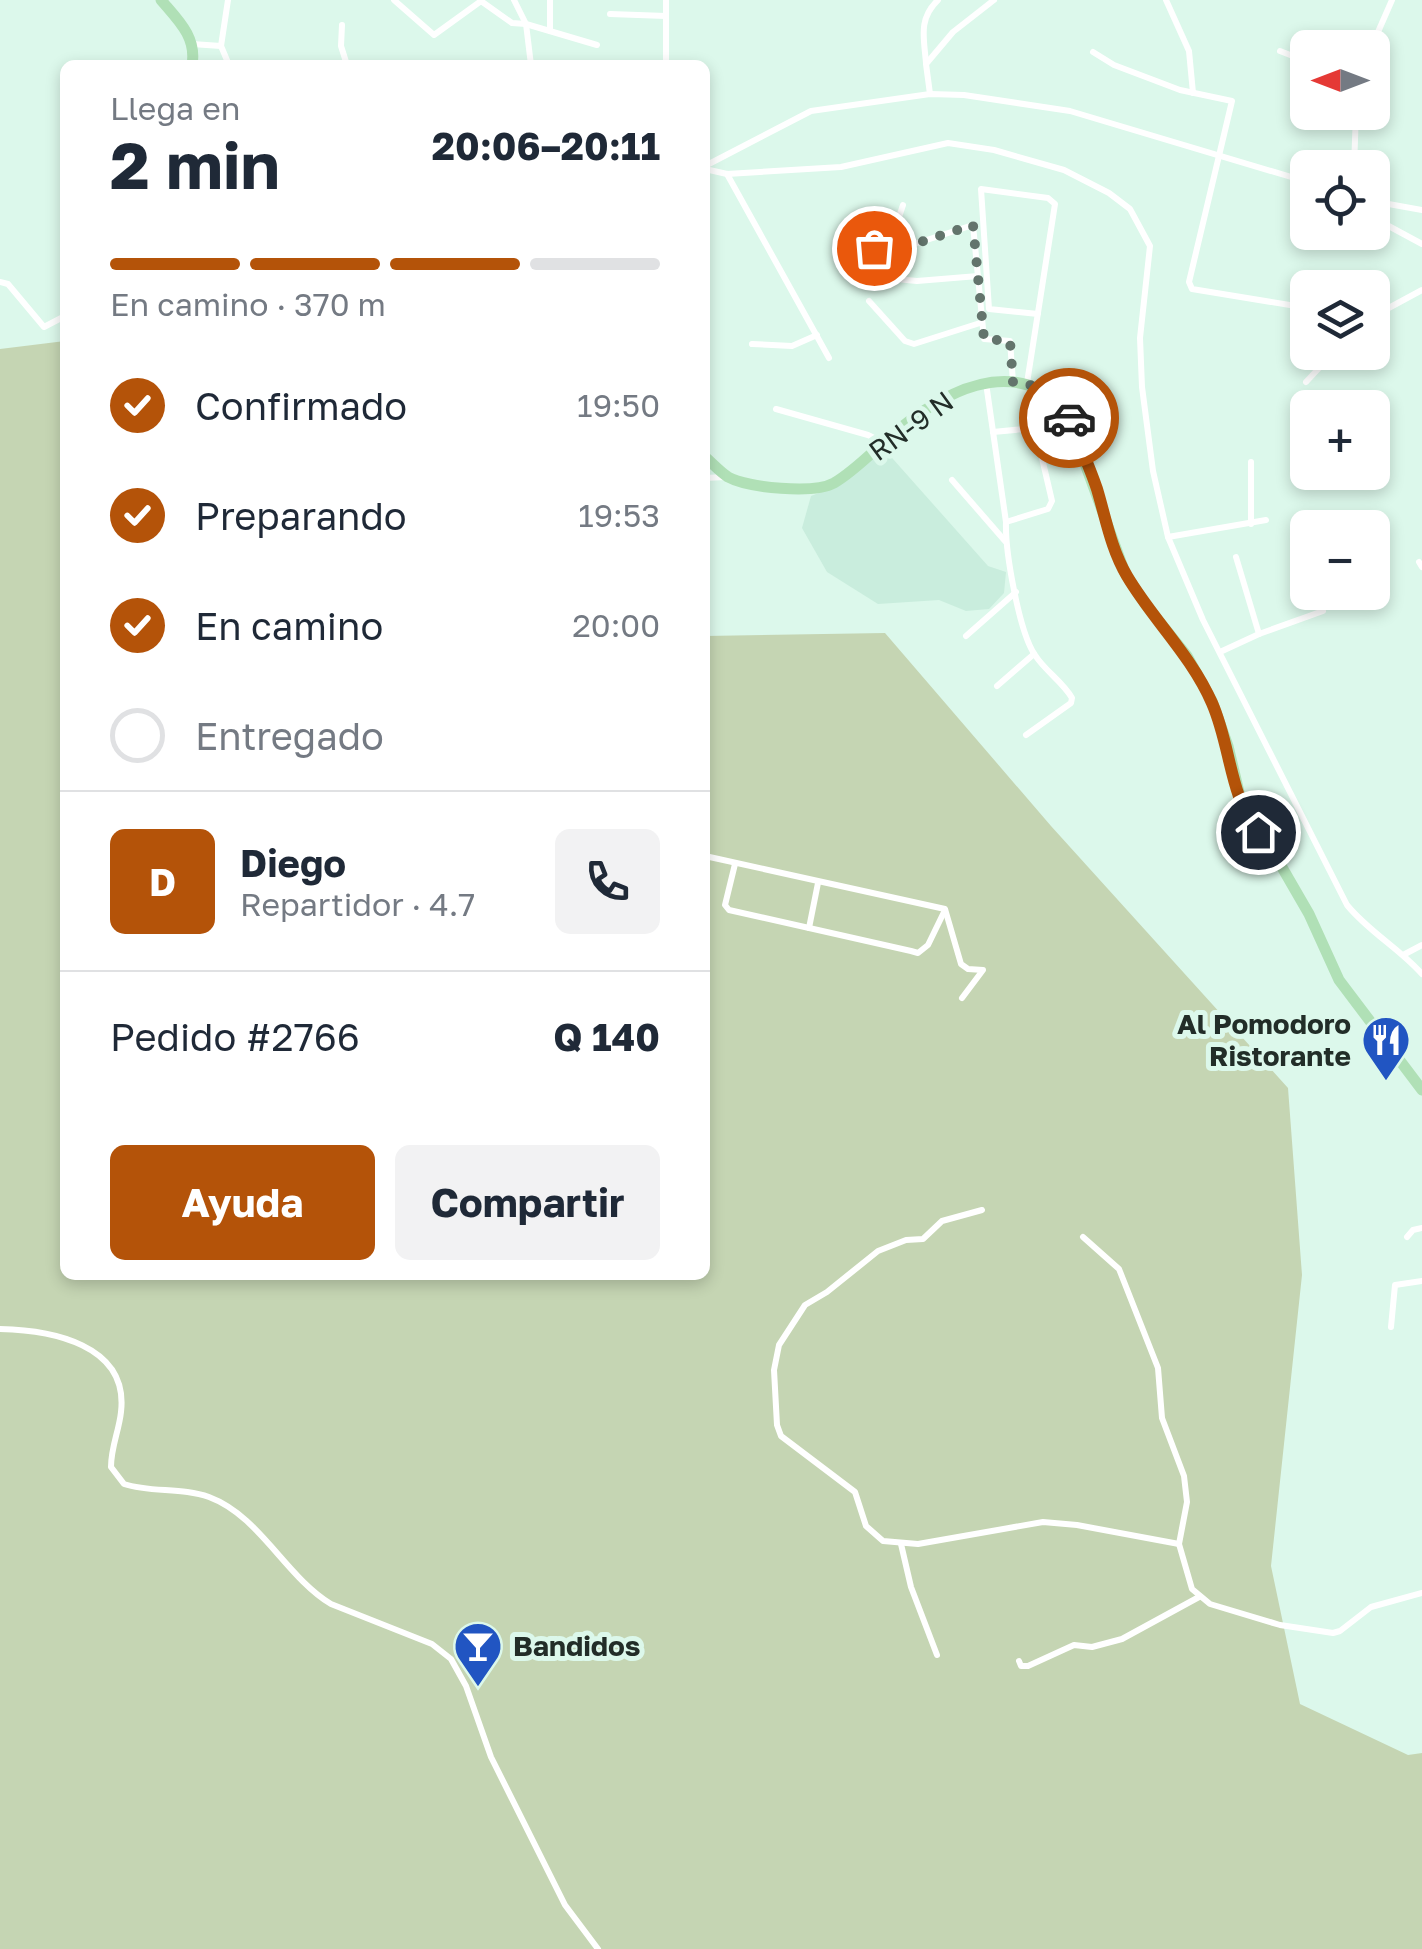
<!DOCTYPE html>
<html lang="es">
<head>
<meta charset="utf-8">
<style>
	:root { --surface:#fff; --page:#f2f2f3; --text:#1f2937; --muted:#747a83; --line:#e0e1e3; --accent:#b45309 }
	body { margin:0; font-family:"Golos Text",sans-serif; background:var(--page); color:var(--text); height:100vh; display:flex; flex-direction:column; font-size:38px; white-space:nowrap }
	* { box-sizing:border-box; margin:0 }
	p { font-size:32px; color:var(--muted) }
	.icon { flex:none; width:55px; height:55px; fill:none; stroke:currentColor; stroke-width:2; stroke-linecap:round; stroke-linejoin:round }
	.map { position:relative; flex:1; overflow:hidden }
	.side { position:absolute; left:60px; top:60px; width:650px; height:1220px; display:flex; flex-direction:column; background:var(--surface); border-radius:15px; box-shadow:0 5px 15px #0003 }
	.side>* { flex:none }
	.needle { width:65px; rotate:270deg }
	.controls { position:absolute; left:1290px; top:30px; display:grid; gap:20px }
	.controls a { display:grid; place-items:center; width:100px; height:100px; border-radius:15px; background:var(--surface); box-shadow:0 5px 15px #0003; font-size:50px }
	.pin { position:absolute; display:grid; place-items:center; width:85px; height:85px; color:#fff; margin:-42px; border:5px solid #fff; border-radius:50%; box-shadow:0 2px 10px #0007 }
	.courier { position:absolute; display:grid; place-items:center; width:100px; height:100px; margin:-50px; border:8px solid #b45309; border-radius:50%; background:#fff; color:#222; box-shadow:0 2px 12px #0007 }
	.overview em { font-style:normal; font-weight:700 }
	.overview div { display:flex; flex-direction:column-reverse }
	.overview { display:flex; align-items:center; justify-content:space-between; height:170px; padding:0 50px }
	h1 { font-size:65px; font-weight:700; line-height:75px }
	.bar { display:grid; grid-template-columns:repeat(4,1fr); gap:15px 10px; align-content:center; height:120px; padding:0 50px }
	.bar i { height:12px; border-radius:8px; background:var(--line) }
	.bar .active { background:var(--accent) }
	.bar p { grid-column:span 4 }
	.line { display:flex; align-items:center; gap:25px; padding:0 50px; border-top:2px solid var(--line) }
	.line div { flex:1 }
	.round { display:grid; place-items:center; flex:none; width:105px; height:105px; border-radius:15px; background:var(--page) }
	ol { padding:0 50px; list-style:none }
	li { display:flex; align-items:center; gap:30px; height:110px }
	li p { margin-inline-start:auto }
	li .icon { padding:10px; border-radius:50%; background:var(--accent); color:#fff; stroke-width:4 }
	li:last-child { color:var(--muted) }
	li i { width:55px; height:55px; border:5px solid var(--line); border-radius:50% }
	.cta { display:flex; gap:20px; margin-top:auto; padding:20px 50px }
	.cta a { flex:1; height:115px; border-radius:15px; background:var(--accent); color:#fff; font-size:40px; font-weight:700; line-height:115px; text-align:center }
	.cta a+a { background:var(--page); color:var(--text) }
	.map>svg:first-child { display:block }
	.built { fill:#c9eddd }
	.green { fill:#c5d5b3 }
	.lines { fill:none; stroke-linecap:round; stroke-linejoin:round }
	.minor { stroke:#fff; stroke-width:6 }
	.primary { stroke:#b0e0b6; stroke-width:11 }
	.done { stroke:#63746c; stroke-width:10; stroke-dasharray:0 18 }
	.route { stroke:#b45309; stroke-width:12 }
	.labels { text-anchor:middle; stroke-width:10; stroke-linejoin:round; paint-order:stroke }
	.street-label { font-size:28px; fill:#222d28; stroke:#dcf8eb }
	.poi-label { font-size:28px; font-weight:bold; fill:#222d28; stroke:#dcf8eb; text-anchor:end }
</style>
</head>
<body>
<div class="map">
<svg width="1422" height="1949" viewBox="0 0 1422 1949">
	<rect width="100%" height="100%" fill="#dcf8eb"/>
	<!-- built -->
	<path class="built" d="M885,450L988,566L1006,572L1004,593L989,609L966,611L939,600L878,604L827,572L802,528L811,496L829,489Z"/>
	<!-- green -->
	<path class="green" d="M65,341V1275H705V636L885,633L1051,826L1288,1088L1302,1275L1271,1566L1300,1704L1408,1755L1422,1753V1949H0V349Z"/>
	<g class="lines">
		<!-- minor -->
		<g class="minor">
			<path d="M394,0L434,35L481,1L512,23L526,24L597,45"/>
			<path d="M514,0L526,24L531,65"/>
			<path d="M550,0V31"/>
			<path d="M666,0V65"/>
			<path d="M1166,0L1189,51L1193,93"/>
			<path d="M610,14L666,16"/>
			<path d="M342,25L341,46L347,65"/>
			<path d="M192,44L221,46"/>
			<path d="M221,46L228,0"/>
			<path d="M221,46L229,65"/>
			<path d="M1371,48L1392,0"/>
			<path d="M1280,51L1308,62"/>
			<path d="M1093,52L1114,65L1180,90L1232,101L1189,282L1192,289L1308,308"/>
			<path d="M926,63C924,38 918,19 938,0"/>
			<path d="M930,94L926,64L953,32L994,0"/>
			<path d="M705,166L811,111L930,94L964,95L1070,111L1308,182"/>
			<path d="M1354,168L1356,112"/>
			<path d="M705,169L727,174L841,167L948,143L994,150L1064,170L1109,193L1130,209L1150,246L1140,338L1142,387L1153,471L1168,537L1203,620L1347,905C1369,932 1399,948 1422,974"/>
			<path d="M727,174L829,358"/>
			<path d="M1372,201L1422,210"/>
			<path d="M1372,217L1422,244"/>
			<path d="M1319,243L1326,242L1329,232"/>
			<path d="M874,248L896,255L905,247L973,225L984,339L1010,341L1013,382"/>
			<path d="M887,253L903,205"/>
			<path d="M886,278L917,281L978,276"/>
			<path d="M0,282L8,284L44,327L65,316"/>
			<path d="M869,301L905,341L914,344L980,323"/>
			<path d="M1372,317L1422,290"/>
			<path d="M752,344L792,346L817,335"/>
			<path d="M1306,382L1334,352"/>
			<path d="M986,383L1006,522C1005,551 1019,632 1035,655C1045,671 1063,682 1072,698L1071,703L1026,735"/>
			<path d="M1027,383L1055,204L1048,198L981,189L989,309L1038,314"/>
			<path d="M776,409L868,435L882,442"/>
			<path d="M993,432L1035,428L1052,501L1048,509L1006,522"/>
			<path d="M1251,462V524"/>
			<path d="M705,478L725,477"/>
			<path d="M952,480L1005,541"/>
			<path d="M1168,537L1266,520"/>
			<path d="M1236,557L1259,634"/>
			<path d="M1419,562L1422,567"/>
			<path d="M966,636L1016,592"/>
			<path d="M1220,652L1259,634L1323,611"/>
			<path d="M997,686L1034,654"/>
			<path d="M705,856L945,909L961,964L968,969L983,970L962,998"/>
			<path d="M735,864L725,905L729,910L911,951L918,953L928,945L945,910"/>
			<path d="M809,928L818,883"/>
			<path d="M1405,954L1422,945"/>
			<path d="M982,1210L942,1221L923,1239L906,1240L878,1251L827,1292L805,1305L779,1345L774,1370L777,1425L781,1436L855,1492L866,1526L883,1541L918,1544L1043,1522L1077,1525L1179,1544"/>
			<path d="M1083,1237L1119,1269L1158,1368L1162,1418L1184,1476L1187,1502L1179,1544L1192,1589L1210,1604L1280,1625L1333,1633L1340,1631L1371,1607L1422,1593"/>
			<path d="M1407,1237L1413,1230L1422,1228"/>
			<path d="M1391,1327L1395,1285L1422,1281"/>
			<path d="M0,1329C50,1330 129,1344 121,1412C119,1431 111,1447 111,1467L124,1484C151,1493 182,1487 209,1497C260,1516 285,1576 331,1604L432,1644L451,1659L466,1686L491,1757L565,1905L598,1949"/>
			<path d="M901,1544L911,1587L937,1655"/>
			<path d="M1019,1661L1021,1666H1028L1074,1645L1092,1647L1122,1639L1199,1597"/>
		</g>
		<!-- primary -->
		<g class="primary">
			<path d="M161,0C178,20 197,37 192,65"/>
			<path d="M705,457C712,463 720,472 728,477C748,488 814,494 834,483C856,470 874,450 893,434C942,393 1008,355 1064,406L1125,573L1146,605L1187,656L1212,701L1228,746L1244,813L1272,850L1309,914L1339,980L1422,1090"/>
		</g>
	</g>
	<g class="lines">
		<!-- done -->
		<path class="done" d="M874,248L896,255L905,247L973,225L984,339L1010,341L1013,382C1039,385 1059,393 1069,418"/>
		<!-- route -->
		<path class="route" d="M1069,418C1078,442 1089,465 1097,489C1106,519 1111,549 1127,576C1153,620 1191,655 1212,703C1231,746 1229,795 1258,832"/>
	</g>
	<!-- icons -->
	<defs>
		<g id="restaurant-pin" transform="scale(2.5)"><path d="M0 17L-7.5 6A9.5 9.5 0 1 1 7.5 6Z" fill="#2155c2" stroke="#dcf8eb"/><path d="M-5-6h1v4h1v-4h1v4h1v-4h1v5L-1.5 .5V6h-2V.5L-5-1ZM5-6V6H3V1.5H1.5Q1.5-4 5-6Z" fill="#fff"/></g>
		<g id="bar-pin" transform="scale(2.5)"><path d="M0 17L-7.5 6A9.5 9.5 0 1 1 7.5 6Z" fill="#2155c2" stroke="#dcf8eb"/><path d="M-6-5H6L.8 .8V4.5H3.5V6h-7V4.5H-.8V.8Z" fill="#fff"/></g>
	</defs>
	<g fill-rule="evenodd">
		<use href="#restaurant-pin" x="1386" y="1040"/>
		<use href="#bar-pin" x="478" y="1646"/>
	</g>
	<g class="labels">
		<!-- street labels -->
		<g class="street-label">
			<text transform="translate(911 426) rotate(-36)" y="10">RN-9 N</text>
		</g>
		<!-- poi labels -->
		<g class="poi-label">
			<text x="1351" y="1034">Al Pomodoro<tspan x="1351" dy="32">Ristorante</tspan></text>
			<text x="513" y="1656" text-anchor="start">Bandidos</text>
		</g>
	</g>
</svg>
<div class="controls">
<a><svg class="needle" viewBox="-14 -14 28 28"><path d="M0-13l5 13h-10z" fill="#e53935"/><path d="M0 13l5-13h-10z" fill="#747a83"/></svg></a>
<a><svg class="icon" aria-label="locate" viewBox="0 0 24 24"><circle cx="12" cy="12" r="6"/><path d="M12 2v4M12 18v4M2 12h4M18 12h4"/></svg></a>
<a><svg class="icon" aria-label="layers" viewBox="0 0 24 24"><path d="M12 4l9 5-9 5-9-5zM3 14l9 5 9-5"/></svg></a>
<a>+</a>
<a>−</a>
</div>
<div class="pin" style="left:874px;top:248px;background:#ea580c"><svg class="icon" aria-label="bag" viewBox="0 0 24 24"><path d="M5 8h14l-1 12H6zM9 8a3 3 0 0 1 6 0"/></svg></div>
<div class="pin" style="left:1258px;top:832px;background:#1f2937"><svg class="icon" aria-label="home" viewBox="0 0 24 24"><path d="M3 11l9-7 9 7M6 9v11h12V9"/></svg></div>
<div class="courier" style="left:1069px;top:418px"><svg class="icon" aria-label="car" viewBox="0 0 24 24"><path d="M5 17H2v-5l4-1 3-4h7l3 4 3 1v5h-3M9 17h6M6 11h13"/><circle cx="7" cy="17" r="2"/><circle cx="17" cy="17" r="2"/></svg></div>
<section class="side">
<div class="overview"><div><h1>2 min</h1><p>Llega en</p></div><em>20:06–20:11</em></div>
<div class="bar"><i class="active"></i><i class="active"></i><i class="active"></i><i></i><p>En camino · 370 m</p></div>
<ol>
<li><svg class="icon" aria-label="check" viewBox="0 0 24 24"><path d="M5 12l5 5 9-10"/></svg>Confirmado<p>19:50</p></li>
<li><svg class="icon" aria-label="check" viewBox="0 0 24 24"><path d="M5 12l5 5 9-10"/></svg>Preparando<p>19:53</p></li>
<li><svg class="icon" aria-label="check" viewBox="0 0 24 24"><path d="M5 12l5 5 9-10"/></svg>En camino<p>20:00</p></li>
<li><i></i>Entregado</li>
</ol>
<div class="line" style="height:180px"><b class="round" style="background:var(--accent);color:#fff">D</b><div><b>Diego</b><p>Repartidor · 4.7</p></div><a class="round"><svg class="icon" aria-label="phone" viewBox="0 0 24 24"><path d="M5 4h4l2 5-3 2q2 4 5 5l2-3 5 2v4C11 20 4 13 5 4z"/></svg></a></div>
<div class="line" style="height:130px"><div>Pedido #2766</div><b>Q 140</b></div>
<div class="cta"><a>Ayuda</a><a>Compartir</a></div>
</section>
</div>
</body>
</html>
